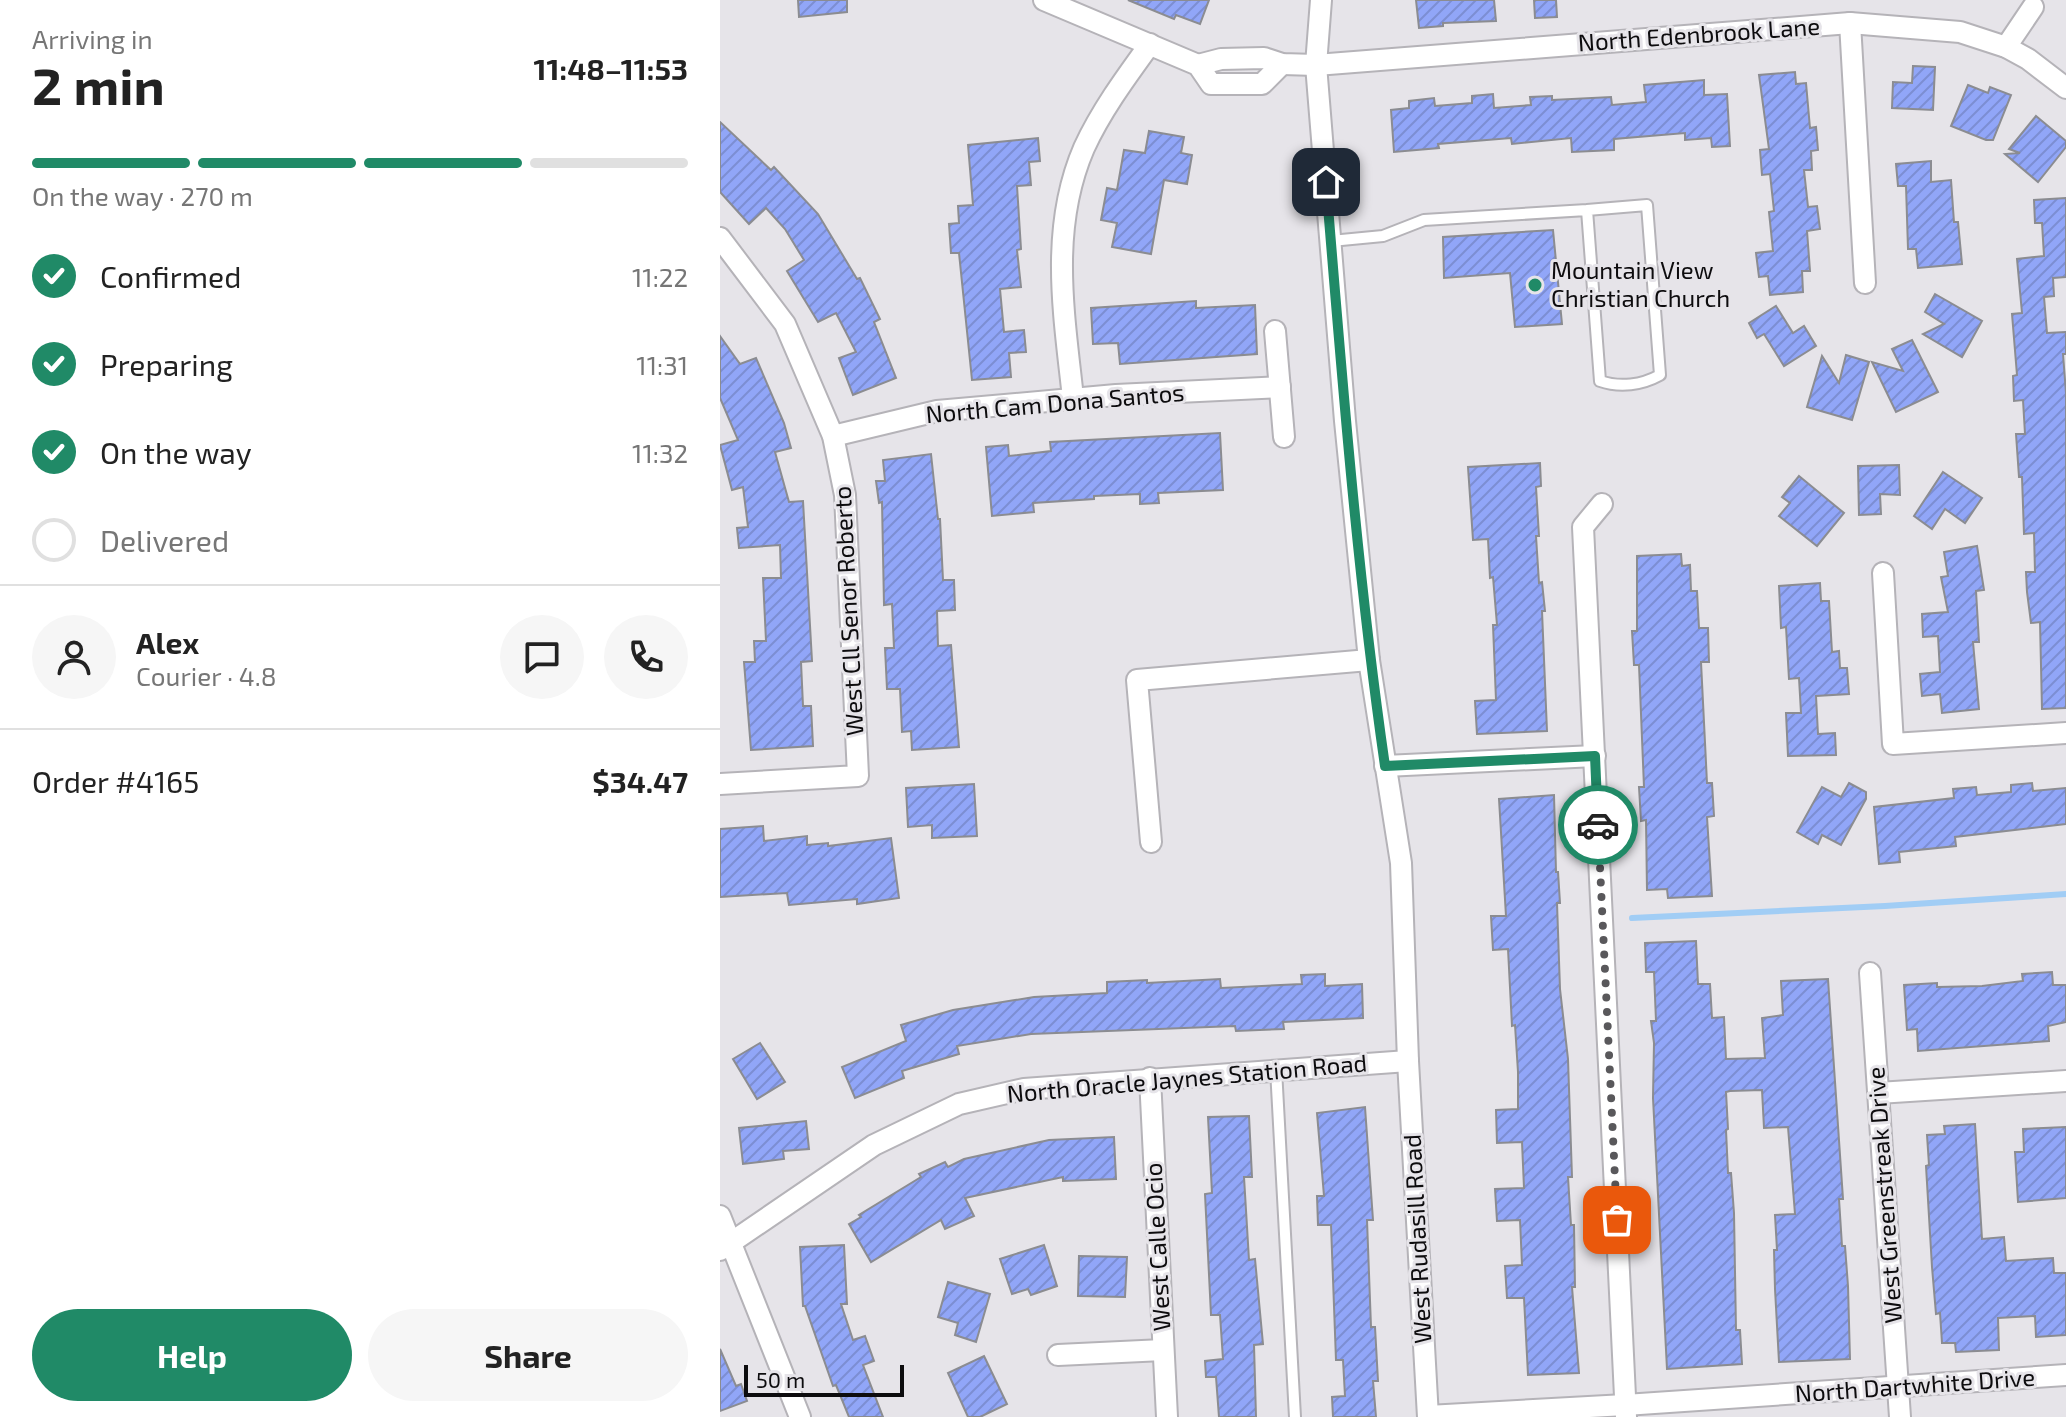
<!DOCTYPE html>
<html lang="en">
<head>
<meta charset="utf-8">
<style>
	:root { --surface:#fff; --page:#f6f6f6; --text:#222; --muted:#767676; --line:#e0e0e0; --accent:#208a67 }
	body { margin:0; font-family:"Exo 2",sans-serif; background:var(--page); color:var(--text); height:100vh; display:flex; flex-direction:column; font-size:30px; white-space:nowrap }
	* { box-sizing:border-box; margin:0 }
	p { font-size:26px; color:var(--muted) }
	.icon { flex:none; width:44px; height:44px; fill:none; stroke:currentColor; stroke-width:2; stroke-linecap:round; stroke-linejoin:round }
	.map { position:relative; flex:1; overflow:hidden }
	.side { display:flex; flex-direction:column; background:var(--surface); width:720px }
	.side>* { flex:none }
	.scale { position:absolute; left:24px; bottom:20px; width:160px; box-sizing:border-box; padding-left:8px; border:4px solid #0d0c0e; border-top:0; font-size:22px; line-height:28px; white-space:nowrap; color:#0d0c0e; -webkit-text-stroke:6px #e6e4e9; paint-order:stroke }
	.pin { position:absolute; display:grid; place-items:center; width:68px; height:68px; color:#fff; margin:-34px; border-radius:16px; box-shadow:0 4px 12px #0006 }
	.courier { position:absolute; display:grid; place-items:center; width:80px; height:80px; margin:-40px; border:6px solid #208a67; border-radius:50%; background:#fff; color:#222; box-shadow:0 2px 10px #0007 }
	.headline em { font-style:normal; font-weight:700 }
	.headline div { display:flex; flex-direction:column-reverse }
	.headline { display:flex; align-items:center; justify-content:space-between; height:136px; padding:0 32px }
	h1 { font-size:52px; font-weight:700; line-height:60px }
	.bar { display:grid; grid-template-columns:repeat(4,1fr); gap:12px 8px; align-content:center; height:96px; padding:0 32px }
	.bar i { height:10px; border-radius:6px; background:var(--line) }
	.bar .active { background:var(--accent) }
	.bar p { grid-column:span 4 }
	.line { display:flex; align-items:center; gap:20px; padding:0 32px; border-top:2px solid var(--line) }
	.line div { flex:1 }
	.round { display:grid; place-items:center; flex:none; width:84px; height:84px; border-radius:42px; background:var(--page) }
	ol { padding:0 32px; list-style:none }
	li { display:flex; align-items:center; gap:24px; height:88px }
	li p { margin-inline-start:auto }
	li .icon { padding:8px; border-radius:50%; background:var(--accent); color:#fff; stroke-width:4 }
	li:last-child { color:var(--muted) }
	li i { width:44px; height:44px; border:4px solid var(--line); border-radius:50% }
	.action { display:flex; gap:16px; margin-top:auto; padding:16px 32px }
	.action a { flex:1; height:92px; border-radius:48px; background:var(--accent); color:#fff; font-size:32px; font-weight:700; line-height:92px; text-align:center }
	.action a+a { background:var(--page); color:var(--text) }
	main { display:flex; flex:1; min-height:0 }
	.map>svg:first-child { display:block }
	.lines { fill:none; stroke-linecap:round; stroke-linejoin:round }
	.stream { stroke:#a1cdf5; stroke-width:6 }
	.building { fill:url(#building-hatch); stroke:#8b8c91; stroke-width:2 }
	.service-casing { stroke:#b5b3b8; stroke-width:14 }
	.minor-casing { stroke:#b5b3b8; stroke-width:24 }
	.service { stroke:#fff; stroke-width:10 }
	.minor { stroke:#fff; stroke-width:20 }
	.done { stroke:#59585b; stroke-width:8; stroke-dasharray:0 14.4 }
	.route { stroke:#208a67; stroke-width:10 }
	.poi-dot { fill:#208a67; stroke:#e6e4e9; stroke-width:3 }
	.labels { text-anchor:middle; stroke-width:6; stroke-linejoin:round; paint-order:stroke }
	.street-label { font-size:24px; fill:#0d0c0e; stroke:#e6e4e9 }
	.poi-label { font-size:24px; fill:#0d0c0e; stroke:#e6e4e9; text-anchor:start }
</style>
</head>
<body>
<main>
<section class="side">
<div class="headline"><div><h1>2 min</h1><p>Arriving in</p></div><em>11:48–11:53</em></div>
<div class="bar"><i class="active"></i><i class="active"></i><i class="active"></i><i></i><p>On the way · 270 m</p></div>
<ol>
<li><svg class="icon" aria-label="check" viewBox="0 0 24 24"><path d="M5 12l5 5 9-10"/></svg>Confirmed<p>11:22</p></li>
<li><svg class="icon" aria-label="check" viewBox="0 0 24 24"><path d="M5 12l5 5 9-10"/></svg>Preparing<p>11:31</p></li>
<li><svg class="icon" aria-label="check" viewBox="0 0 24 24"><path d="M5 12l5 5 9-10"/></svg>On the way<p>11:32</p></li>
<li><i></i>Delivered</li>
</ol>
<div class="line" style="height:144px"><a class="round"><svg class="icon" aria-label="person" viewBox="0 0 24 24"><circle cx="12" cy="8" r="4"/><path d="M4 21q1-7 8-7t8 7"/></svg></a><div><b>Alex</b><p>Courier · 4.8</p></div><a class="round"><svg class="icon" aria-label="chat" viewBox="0 0 24 24"><path d="M4 5h16v11H9l-5 4z"/></svg></a><a class="round"><svg class="icon" aria-label="phone" viewBox="0 0 24 24"><path d="M5 4h4l2 5-3 2q2 4 5 5l2-3 5 2v4C11 20 4 13 5 4z"/></svg></a></div>
<div class="line" style="height:104px"><div>Order #4165</div><b>$34.47</b></div>
<div class="action"><a>Help</a><a>Share</a></div>
</section>
<div class="map">
<svg width="1346" height="1417" viewBox="0 0 1346 1417">
	<defs>
		<pattern id="building-hatch" width="6" height="6" patternUnits="userSpaceOnUse" patternTransform="scale(2)"><rect width="6" height="6" fill="#91a6f8"/><path d="M-1 1l2-2M0 6l6-6M5 7l2-2" fill="none" stroke="#7c8ed3"/></pattern>
	</defs>
	<rect width="100%" height="100%" fill="#e6e4e9"/>
	<g class="lines">
		<!-- stream -->
		<path class="stream" d="M912,918L1165,906L1346,894"/>
	</g>
	<!-- building -->
	<g class="building">
		<path d="M78,0H127V12L79,17Z"/>
		<path d="M408,0H489L480,24L456,15L454,19Z"/>
		<path d="M696,0H774L776,21L723,23V26L699,28Z"/>
		<path d="M814,0H836L837,17L815,18Z"/>
		<path d="M1193,66L1215,67L1213,110L1172,108L1173,82L1192,83Z"/>
		<path d="M1075,72L1076,84L1086,83L1090,128L1096,127L1098,150L1091,151L1092,170H1084L1088,207L1097,206L1100,229L1087,231L1090,271H1082L1083,292L1050,295L1048,276L1039,277L1036,253L1053,251L1049,212L1054,211L1050,174L1042,175L1040,150L1049,149L1039,75Z"/>
		<path d="M984,80V95L1007,94L1010,146L992,147L991,138L965,140V133L894,139V150L852,152L851,138L792,144L791,138L718,144L719,148L674,152L671,110L689,108V101L714,98L715,106L752,103V96L773,94L774,108L811,105L810,97L832,96V100L891,97L892,105L926,102L924,85Z"/>
		<path d="M1248,85L1268,93L1270,87L1291,95L1273,140H1266L1231,126Z"/>
		<path d="M1316,116L1346,141V147L1318,182L1285,154L1300,153L1289,149Z"/>
		<path d="M0,122L51,170L54,167L98,214L137,279L140,278L160,319L154,322L176,378L133,395L119,358L136,352L116,313L98,322L67,271L84,260L65,229L46,208L29,224L0,192Z"/>
		<path d="M429,131L464,137L461,153L472,155L467,184L444,180L431,254L392,247L397,223L381,220L387,188L397,190L404,150L425,153Z"/>
		<path d="M318,138L320,161L309,162L311,185L297,186L301,249L297,250L301,287L280,289L284,332L304,330L306,352L289,353L291,377L252,380L239,253H231L229,224L239,223L238,206L253,205L248,145Z"/>
		<path d="M1211,161V182L1231,180L1234,222H1238L1242,264L1198,268L1196,249H1188L1186,186H1178L1176,164Z"/>
		<path d="M1346,198V277L1333,278L1334,296L1324,297L1327,333L1346,332V354H1343L1346,393V708L1322,709L1320,622L1311,623L1307,592L1306,572H1315L1314,533L1304,534L1302,477H1299L1296,434H1305L1303,400L1294,401L1293,376L1297,375L1292,314L1302,313L1297,259L1324,256L1322,223H1315L1314,200Z"/>
		<path d="M833,230L842,324L795,327L790,273L724,278L723,237Z"/>
		<path d="M1215,294L1262,321L1242,357L1203,334L1224,324L1205,312Z"/>
		<path d="M476,301V308L535,305L537,354L400,364L398,343L373,344L371,308Z"/>
		<path d="M1056,306L1073,333L1084,326L1096,346L1064,366L1044,334L1037,338L1029,323Z"/>
		<path d="M0,336L20,364L36,358L64,423L71,448L55,452L69,502L83,501L92,661L81,662L83,706H91L93,746L31,750L24,662H35L34,641H46L43,578H61L60,545L19,548L17,528L28,527L23,487L12,490L0,445L18,440L0,398Z"/>
		<path d="M1192,340L1218,392L1176,412L1152,362L1183,371L1172,349Z"/>
		<path d="M1126,355L1149,362L1132,420L1087,407L1102,356L1119,383Z"/>
		<path d="M500,433L503,490L438,493L439,503L420,504V494L374,496V499L313,503L314,512L272,516L266,447L288,445L289,456L331,451L330,442Z"/>
		<path d="M211,454L218,519H220L223,580H234L235,610L217,611L218,646L231,645L239,747L192,750L191,731L182,732L180,689H167L165,648H174L172,604L164,605L162,502L159,503L156,481H165L163,460Z"/>
		<path d="M820,463L821,486L816,487L819,536H816L819,583L822,582L825,611H822L827,731L757,734L755,701L776,700L773,625H777L773,577L770,578L768,539L753,540L748,467Z"/>
		<path d="M1179,465L1180,495L1160,494L1161,514L1139,515L1138,466Z"/>
		<path d="M1223,472L1262,498L1245,523L1225,509L1212,529L1194,516Z"/>
		<path d="M1079,476L1124,513L1097,546L1059,516L1070,503L1062,497Z"/>
		<path d="M1257,546L1264,590L1256,591L1259,642H1253L1259,709L1222,713L1220,694L1202,696L1200,674L1220,672L1218,636L1203,637L1202,614L1228,612L1221,577L1228,576L1224,552Z"/>
		<path d="M961,554L962,566L970,565L971,591H977L979,628H988L989,662H981L987,783H992L994,816L987,817L992,896L948,898L947,889L927,890L926,820L921,821L919,787H924L919,665H914L912,631H917V556Z"/>
		<path d="M1100,583L1101,601H1109L1112,652L1119,651L1120,668H1127L1129,694L1096,696L1098,734L1115,733L1116,755L1068,756L1066,713H1081L1079,678L1069,679L1066,627L1061,628L1059,586Z"/>
		<path d="M1129,783L1146,792V799L1121,845L1102,835L1098,844L1077,832L1102,787L1121,797Z"/>
		<path d="M1312,783L1313,791L1346,788V824L1235,837L1236,846L1179,852L1180,862L1159,864L1154,807L1234,798L1233,789L1256,787L1257,795L1291,792V785Z"/>
		<path d="M254,784L257,836L212,838V825L188,827L186,788Z"/>
		<path d="M834,795L836,872H838L840,903H837L840,989L848,1059L852,1177H848L851,1225H854L855,1287H852L859,1373L808,1375L804,1298H787L785,1266L802,1265L800,1220L777,1221L775,1189L804,1188L802,1142L777,1143L776,1110L798,1109V1072L795,1025L792,1026L788,949L773,950L771,916H786L779,799Z"/>
		<path d="M43,826L44,841L87,836V845L108,843V846L171,838L179,898L137,904V899L69,905L67,893L0,897V829Z"/>
		<path d="M976,941L978,984H990L992,1018L1004,1017L1006,1059L1045,1058L1042,1018L1063,1015L1061,981L1108,979L1123,1199H1119L1122,1246H1125L1128,1286L1130,1359L1059,1362L1055,1289L1054,1250H1057L1055,1215L1075,1214L1068,1127L1044,1128L1042,1090L1010,1091L1006,1092L1008,1129L1006,1130L1008,1173H1011L1014,1213L1016,1330H1020L1022,1364L947,1369L933,1098L934,1043L931,1021H936L934,972H926L925,943Z"/>
		<path d="M1332,972L1333,985H1346V1022L1328,1026L1329,1041L1198,1051L1197,1029L1187,1030L1184,985L1217,983V987L1262,986L1303,981L1302,974Z"/>
		<path d="M605,974V986L642,984L643,1018L563,1022L564,1029L516,1031L515,1026L311,1034L237,1046L239,1054L182,1071L184,1078L135,1098L122,1067L186,1041L181,1025L233,1010L314,997L387,993V982L427,980V983L500,979L501,988L582,984L581,975Z"/>
		<path d="M40,1043L65,1082L37,1099L13,1059Z"/>
		<path d="M645,1107L653,1220H647L651,1327H655L658,1381H653L656,1417H613L612,1397L625,1396L623,1360H616L611,1225H598L597,1196H604L597,1113Z"/>
		<path d="M529,1116L532,1177H524L529,1260L535,1259L543,1344L534,1345L536,1417H499L496,1377H486L485,1361L503,1359L500,1315H491L485,1194L492,1193L488,1117Z"/>
		<path d="M86,1121L89,1149L63,1151L64,1159L23,1164L19,1128Z"/>
		<path d="M1255,1124L1262,1239L1284,1237L1286,1261L1333,1258L1334,1273H1346V1335L1316,1337L1315,1316L1278,1318L1279,1350L1236,1352L1235,1343H1222L1220,1313L1216,1314L1212,1267L1206,1166L1209,1165L1207,1135L1225,1134L1224,1126Z"/>
		<path d="M1346,1127V1198L1298,1202L1295,1152H1304L1303,1129Z"/>
		<path d="M394,1137L396,1179L343,1181V1177L245,1198L254,1216L225,1229L221,1220L151,1262L129,1224L141,1217L139,1215L201,1177L199,1174L225,1162L228,1167L244,1159L329,1140Z"/>
		<path d="M124,1245L127,1304H121L133,1340L145,1336L154,1361L143,1365L163,1417H129L116,1385L113,1386L85,1306H83L80,1247Z"/>
		<path d="M324,1245L337,1286L311,1295L308,1289L292,1294L280,1259Z"/>
		<path d="M359,1256L407,1257L405,1297L358,1296Z"/>
		<path d="M228,1282L270,1294L256,1342L235,1335L238,1323L218,1317Z"/>
		<path d="M0,1349L16,1386L21,1384L27,1401L0,1411Z"/>
		<path d="M264,1356L287,1404L260,1417H248L228,1373Z"/>
	</g>
	<g class="lines">
		<!-- service casing -->
		<g class="service-casing">
			<g id="service">
				<path d="M611,241L663,236L704,220L867,210L880,381C900,388 922,385 940,375L927,205L867,210"/>
				<path d="M556,1069L575,1417"/>
			</g>
		</g>
		<!-- minor casing -->
		<g class="minor-casing">
			<g id="minor">
				<path d="M324,0L478,65L491,84H542L562,64"/>
				<path d="M601,0L596,65L625,421L649,660L681,863L688,1061L708,1417"/>
				<path d="M1130,23L1145,283"/>
				<path d="M1286,47L1313,7"/>
				<path d="M478,65L501,59L544,58L562,64L596,65L1130,23L1240,32L1286,47L1308,59L1346,88"/>
				<path d="M0,238L65,324L113,436L125,495L138,776L0,784"/>
				<path d="M555,331L564,437"/>
				<path d="M353,398C344,314 329,229 364,148C381,111 406,77 430,44"/>
				<path d="M113,436L217,411L396,395L560,387"/>
				<path d="M882,504L863,527L906,1417"/>
				<path d="M1163,573L1173,744L1346,733"/>
				<path d="M665,766L875,756"/>
				<path d="M431,842L417,680L649,660"/>
				<path d="M1150,973L1180,1417"/>
				<path d="M430,1078L447,1417"/>
				<path d="M1158,1093L1346,1081"/>
				<path d="M0,1216L80,1417"/>
				<path d="M0,1250L154,1145L239,1104L304,1089L688,1061"/>
				<path d="M338,1355L443,1350"/>
				<path d="M708,1416L905,1405L1346,1375"/>
			</g>
		</g>
		<!-- service -->
		<use href="#service" class="service"/>
		<!-- minor -->
		<use href="#minor" class="minor"/>
	</g>
	<g class="lines">
		<!-- done -->
		<path class="done" d="M878,825L897,1220"/>
		<!-- route -->
		<path class="route" d="M606,182C622,377 637,572 665,766L875,756L878,825"/>
	</g>
	<!-- markers -->
	<circle class="poi-dot" cx="815" cy="285" r="8"/>
	<g class="labels">
		<!-- street labels -->
		<g class="street-label">
			<text transform="translate(979 35) rotate(-4)" y="8">North Edenbrook Lane</text>
			<text transform="translate(335 404) rotate(-5)" y="8">North Cam Dona Santos</text>
			<text transform="translate(129 611) rotate(-93)" y="8">West Cll Senor Roberto</text>
			<text transform="translate(467 1079) rotate(-5)" y="8">North Oracle Jaynes Station Road</text>
			<text transform="translate(1165 1195) rotate(-94)" y="8">West Greenstreak Drive</text>
			<text transform="translate(698 1239) rotate(-93)" y="8">West Rudasill Road</text>
			<text transform="translate(438 1247) rotate(-93)" y="8">West Calle Ocio</text>
			<text transform="translate(1195 1386) rotate(-4)" y="8">North Dartwhite Drive</text>
		</g>
		<!-- poi labels -->
		<g class="poi-label">
			<text x="831" y="279">Mountain View<tspan x="831" dy="28">Christian Church</tspan></text>
		</g>
	</g>
</svg>
<div class="scale">50 m</div>
<div class="pin" style="left:897px;top:1220px;background:#ea580c"><svg class="icon" aria-label="bag" viewBox="0 0 24 24"><path d="M5 8h14l-1 12H6zM9 8a3 3 0 0 1 6 0"/></svg></div>
<div class="pin" style="left:606px;top:182px;background:#1f2937"><svg class="icon" aria-label="home" viewBox="0 0 24 24"><path d="M3 11l9-7 9 7M6 9v11h12V9"/></svg></div>
<div class="courier" style="left:878px;top:825px"><svg class="icon" aria-label="car" viewBox="0 0 24 24"><path d="M5 17H2v-5l4-1 3-4h7l3 4 3 1v5h-3M9 17h6M6 11h13"/><circle cx="7" cy="17" r="2"/><circle cx="17" cy="17" r="2"/></svg></div>
</div>
</main>
</body>
</html>
